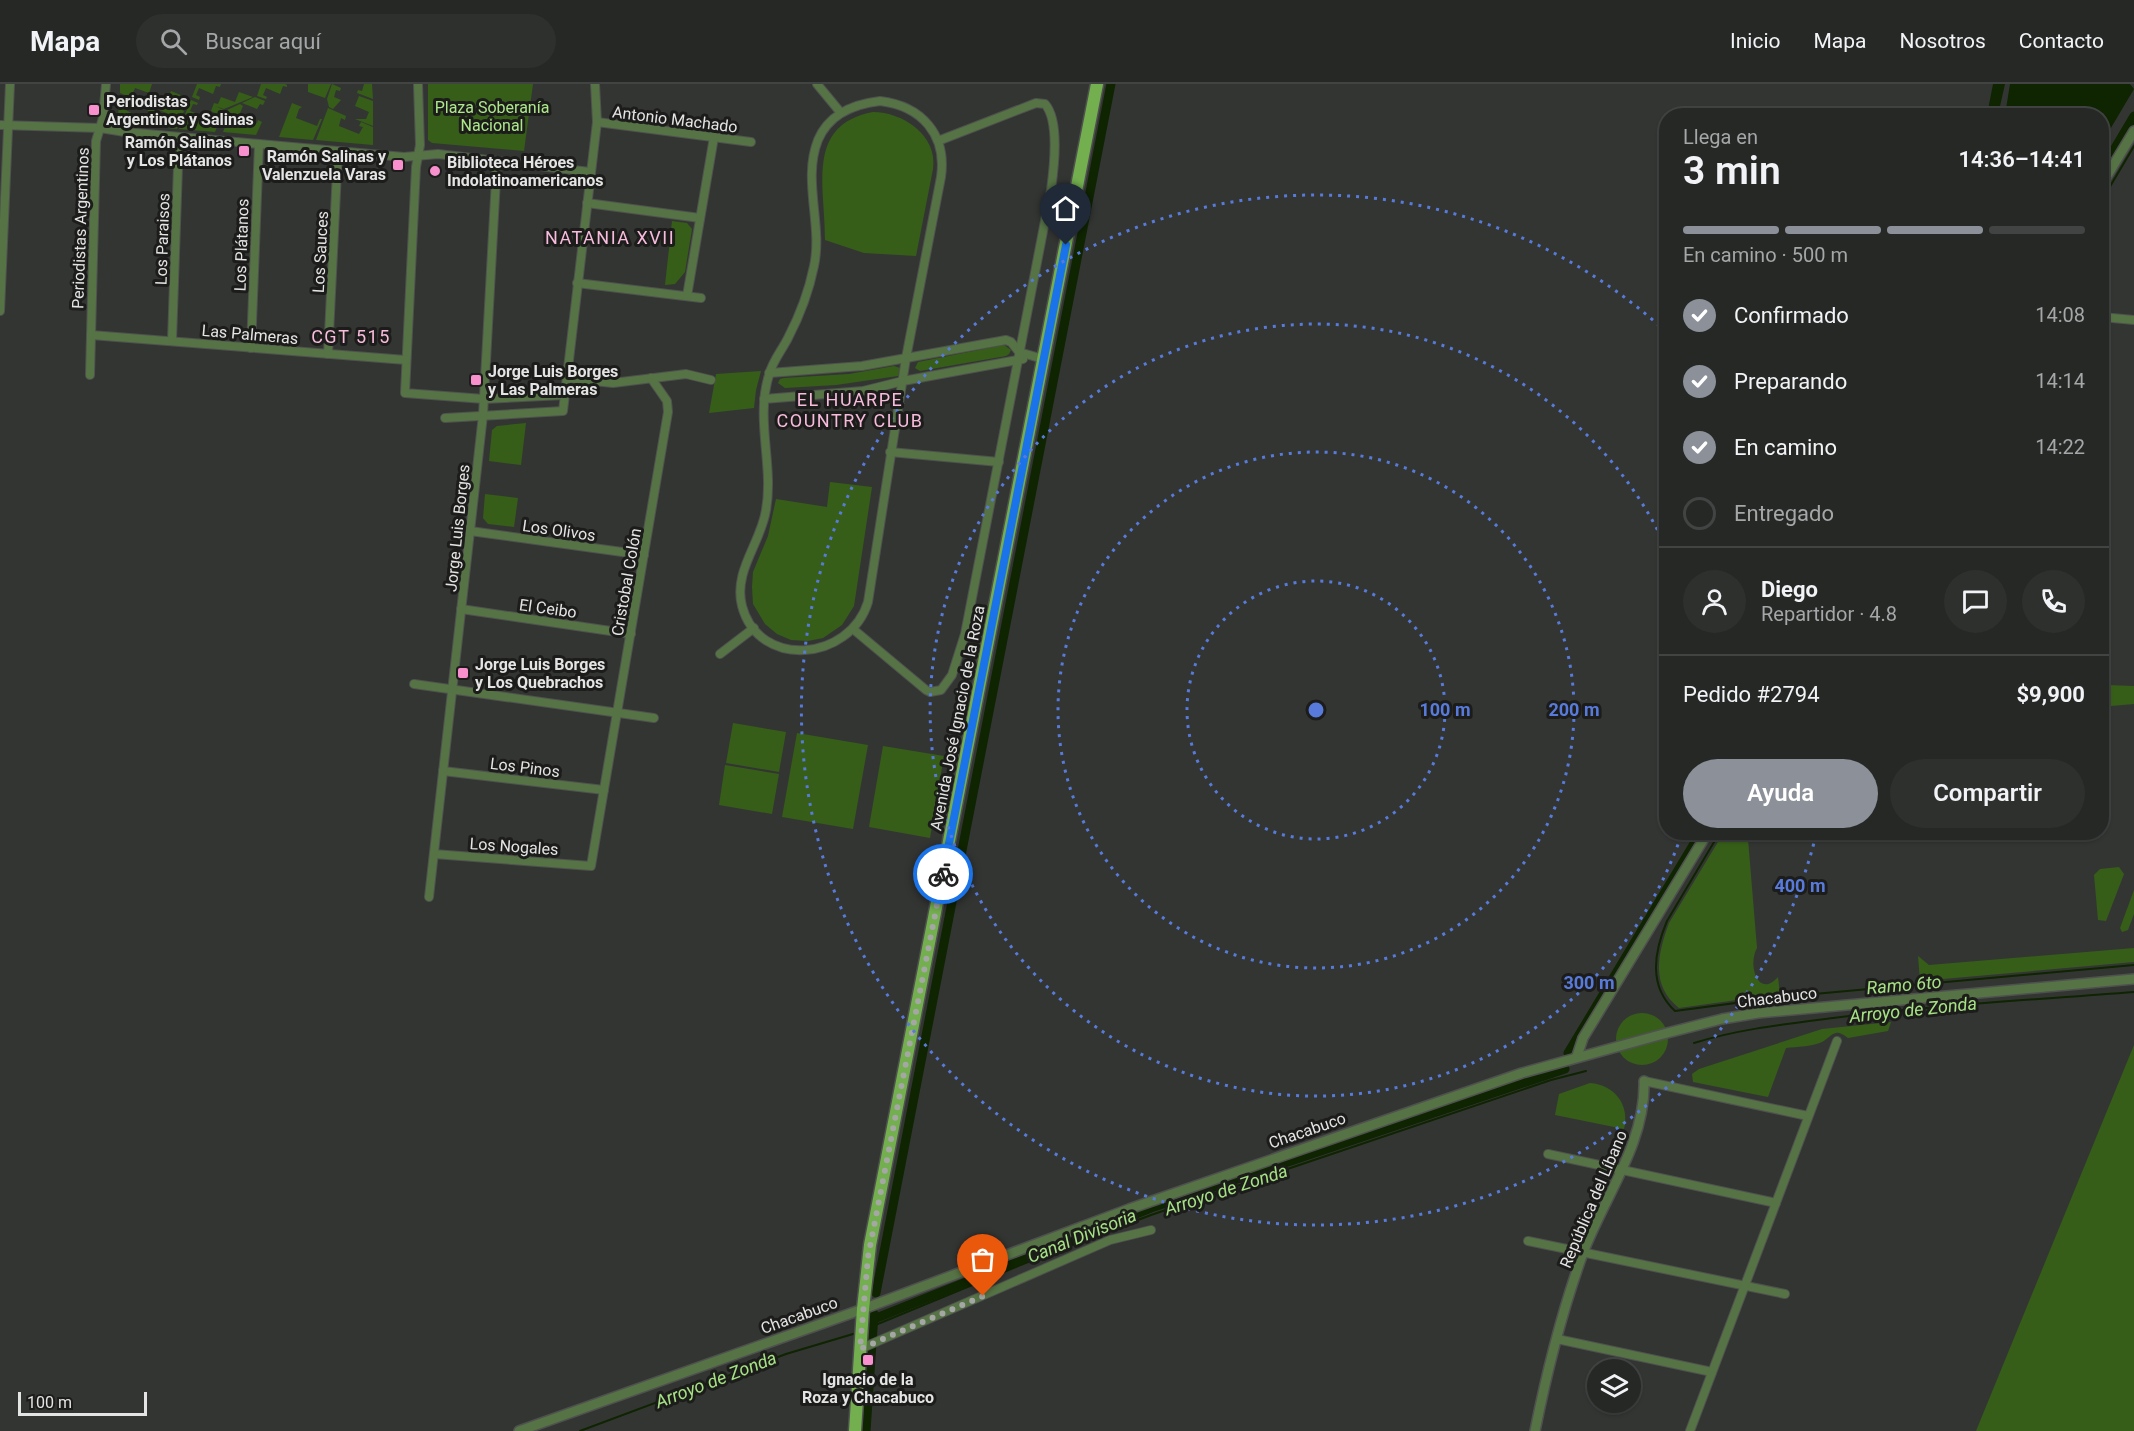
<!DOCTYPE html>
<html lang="es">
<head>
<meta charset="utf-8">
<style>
	:root { --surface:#262826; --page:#2e302e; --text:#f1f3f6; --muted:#a4a6a7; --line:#424443; --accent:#8c9099 }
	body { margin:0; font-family:Roboto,sans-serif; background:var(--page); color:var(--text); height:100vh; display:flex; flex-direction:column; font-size:22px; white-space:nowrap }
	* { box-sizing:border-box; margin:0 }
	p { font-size:20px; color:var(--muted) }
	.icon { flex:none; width:33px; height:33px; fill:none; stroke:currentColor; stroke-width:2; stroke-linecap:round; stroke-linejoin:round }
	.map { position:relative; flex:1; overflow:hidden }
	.details { position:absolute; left:1659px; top:24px; width:450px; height:732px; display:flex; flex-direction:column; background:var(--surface); border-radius:24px; box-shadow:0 2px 4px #0004,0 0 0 2px var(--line) }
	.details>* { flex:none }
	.fabs { position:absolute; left:1587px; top:1275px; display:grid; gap:12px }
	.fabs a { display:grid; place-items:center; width:54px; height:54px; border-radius:50%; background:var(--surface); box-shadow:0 2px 4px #0004,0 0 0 2px var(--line); font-size:30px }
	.scale { position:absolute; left:18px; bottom:15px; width:129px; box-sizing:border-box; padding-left:6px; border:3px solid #e3e4e3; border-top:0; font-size:16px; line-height:21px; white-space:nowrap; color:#e3e4e3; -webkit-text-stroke:4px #1c1c1b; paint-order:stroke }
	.pin { position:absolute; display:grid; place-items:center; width:51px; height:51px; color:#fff; margin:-62px -26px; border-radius:50% 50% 50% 0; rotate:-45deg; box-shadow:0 0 6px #0007 }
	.pin .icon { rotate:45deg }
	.courier { position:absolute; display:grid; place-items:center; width:60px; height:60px; margin:-30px; border:4px solid #1a73e8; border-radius:50%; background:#fff; color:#222; box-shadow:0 2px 8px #0007 }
	.summary em { font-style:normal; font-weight:600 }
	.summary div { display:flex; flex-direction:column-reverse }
	.summary { display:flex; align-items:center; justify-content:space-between; height:102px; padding:0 24px }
	h1 { font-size:39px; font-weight:600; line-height:45px }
	.bar { display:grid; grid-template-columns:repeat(4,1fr); gap:9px 6px; align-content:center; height:72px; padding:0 24px }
	.bar i { height:8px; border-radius:4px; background:var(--line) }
	.bar .current { background:var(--accent) }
	.bar p { grid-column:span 4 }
	.line { display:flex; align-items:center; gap:15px; padding:0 24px; border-top:2px solid var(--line) }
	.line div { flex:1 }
	.round { display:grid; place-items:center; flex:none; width:63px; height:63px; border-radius:32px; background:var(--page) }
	ol { padding:0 24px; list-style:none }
	li { display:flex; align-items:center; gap:18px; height:66px }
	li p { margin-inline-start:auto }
	li .icon { padding:6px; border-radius:50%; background:var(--accent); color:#fff; stroke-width:4 }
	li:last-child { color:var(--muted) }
	li i { width:33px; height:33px; border:3px solid var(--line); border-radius:50% }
	.button { display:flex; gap:12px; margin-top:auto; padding:12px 24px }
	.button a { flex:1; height:69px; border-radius:36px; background:var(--accent); color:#fff; font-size:24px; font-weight:600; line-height:69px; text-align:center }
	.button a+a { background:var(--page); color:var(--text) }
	header { display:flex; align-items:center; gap:36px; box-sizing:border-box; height:84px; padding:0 30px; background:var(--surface); border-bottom:2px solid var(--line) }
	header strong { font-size:28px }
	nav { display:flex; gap:33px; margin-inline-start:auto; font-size:21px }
	.search { width:420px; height:54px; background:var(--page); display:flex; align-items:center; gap:15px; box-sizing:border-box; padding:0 21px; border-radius:33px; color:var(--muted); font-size:22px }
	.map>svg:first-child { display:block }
	.green { fill:#365e19 }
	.water { fill:#0f2401 }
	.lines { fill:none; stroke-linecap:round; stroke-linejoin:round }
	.stream { stroke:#0f2401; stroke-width:2 }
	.canal { stroke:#0f2401; stroke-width:9 }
	.minor-casing { stroke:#4f514f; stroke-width:10 }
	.tertiary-casing { stroke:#4f514f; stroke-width:12 }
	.primary-casing { stroke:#4f514f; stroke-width:15 }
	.minor { stroke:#567345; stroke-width:8 }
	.tertiary { stroke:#567345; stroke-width:9 }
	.primary { stroke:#73af4e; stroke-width:12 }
	.done { stroke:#a5a7a5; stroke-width:6; stroke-dasharray:0 10.8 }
	.route { stroke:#1a73e8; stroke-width:8 }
	.ring { fill:none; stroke:#587bdb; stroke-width:3; stroke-dasharray:3 6 }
	.poi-dot { fill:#f890cd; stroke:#1c1c1b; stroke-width:2 }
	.labels { text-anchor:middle; stroke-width:6; stroke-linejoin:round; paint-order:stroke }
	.poi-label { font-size:16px; font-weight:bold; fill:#e3e4e3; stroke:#1c1c1b; text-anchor:start }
	.park-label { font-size:16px; fill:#ace889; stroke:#1c1c1b }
	.street-label { font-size:16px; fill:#e3e4e3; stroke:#1c1c1b }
	.neighbourhood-label { font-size:18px; letter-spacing:1.5px; fill:#f7bbdc; stroke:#1c1c1b }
	.water-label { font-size:18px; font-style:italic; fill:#a6e284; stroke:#1c1c1b }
	.centre { fill:#587bdb; stroke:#1c1c1b; stroke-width:3 }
	.ring-label { font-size:18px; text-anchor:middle; font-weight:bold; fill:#587bdb; stroke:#1c1c1b; stroke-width:6; stroke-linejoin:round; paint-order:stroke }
</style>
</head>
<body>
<header>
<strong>Mapa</strong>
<div class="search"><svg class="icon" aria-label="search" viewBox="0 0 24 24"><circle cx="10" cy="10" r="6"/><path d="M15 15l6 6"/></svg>Buscar aquí</div>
<nav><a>Inicio</a><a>Mapa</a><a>Nosotros</a><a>Contacto</a></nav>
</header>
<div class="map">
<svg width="2134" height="1347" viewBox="0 0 2134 1347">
	<rect width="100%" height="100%" fill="#333533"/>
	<!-- green -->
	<g class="green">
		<path d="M120,0H152L149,9L135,4L132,11L135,13L134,15L120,9Z"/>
		<path d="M197,0H221L220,3L216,2L213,10L199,4L196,11L200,13L199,16L192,13Z"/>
		<path d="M261,0H285L287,1V3L283,2L280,10L266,4L263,11L267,13L266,15L257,12Z"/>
		<path d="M308,0H331L325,14L308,8Z"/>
		<path d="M332,0L341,4L340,7L336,6L334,13L341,16L333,25L329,23L327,15Z"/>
		<path d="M364,0H372L373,15L357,9L358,6L362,7Z"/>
		<path d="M428,0H533L524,67L432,59L428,56Z"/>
		<path d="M171,7L183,12L178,24L184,27L181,35L152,23L156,12L170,18L173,11L170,9Z"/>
		<path d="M239,8L253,13L224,25L215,22L224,26L215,48L179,45L191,16L198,19L197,21L193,20L190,27L198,30L197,33L200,34L201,32L212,36L215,29L211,27L214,19L218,20L221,13L235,18Z"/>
		<path d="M119,12L133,17L132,20L128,19L126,26L133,30V32L147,35L150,28L147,26L148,24L181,37L177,45L123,40L118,35Z"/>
		<path d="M359,12L373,17V42L355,35H366L369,28L355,22Z"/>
		<path d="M255,13L265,17L263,21L260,20L257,25L242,19Z"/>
		<path d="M292,19L302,23L299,25L296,34L317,42L320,35H322L313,56L279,53Z"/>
		<path d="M240,20L243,22L240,29L243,31V33L257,39L258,36L262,38L256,51L223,48L231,29L225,27Z"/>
		<path d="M328,24L346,32L345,36L341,34L339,42L359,50L363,43L359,42L361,38L373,43V61L316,56Z"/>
		<path d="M873,28C902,28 938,51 933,85L916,172L864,169L825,156C826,105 804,41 873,28Z"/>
		<path d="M672,137L687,139L692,145L685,188L675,200L665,201Z"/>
		<path d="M1004,261L1011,266L1009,270L1006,272L920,287L915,284L918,278Z"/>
		<path d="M894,282L900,284L898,292L836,301L785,304L778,299L780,295L784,294L849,290Z"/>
		<path d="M761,287L756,306L754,324L709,329L716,290Z"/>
		<path d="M526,339L521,381L489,377L492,346L497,342Z"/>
		<path d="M830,398L872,403L854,522L842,541L823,554L808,557L791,556L777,550L765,540L753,520L752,503L753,488L768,452L776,415L827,423Z"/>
		<path d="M485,410L518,414L514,443L488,440L483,434Z"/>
		<path d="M2106,601L2134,602V620L2111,622L2105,617Z"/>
		<path d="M733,639L786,648L779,688L726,679Z"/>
		<path d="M797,649L868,661L853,745L782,733Z"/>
		<path d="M883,662L944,672L930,754L869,743Z"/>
		<path d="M725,681L779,690L772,730L719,721Z"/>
		<path d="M1724,748L1752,749L1748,755L1757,864C1747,882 1759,915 1778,893L1780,910L1679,924C1650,901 1658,869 1669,839Z"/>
		<path d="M2119,783L2124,790L2106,837L2098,836L2094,791L2100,785Z"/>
		<path d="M2134,806V830L2128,846L2122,848L2120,844Z"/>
		<path d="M2134,864V878L1920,897L1918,872L1929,881Z"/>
		<circle cx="1642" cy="955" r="26"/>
		<path d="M1891,938L1888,947L1848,954C1834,943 1833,952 1822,958C1815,962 1795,963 1786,964L1768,1013L1693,998L1692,990L1699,985L1822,945Z"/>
		<path d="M2134,961V1347H1976Z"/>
		<path d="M1590,999C1614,1001 1630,1020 1624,1045L1555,1031L1559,1010Z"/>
	</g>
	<!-- water -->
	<g class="water">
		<path d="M1993,0H2005L1998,31H1987Z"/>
		<path d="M2010,0H2130L2134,5L2102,59V32L2005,31Z"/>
	</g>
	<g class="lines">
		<!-- stream -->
		<g class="stream">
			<path d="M2102,116L2134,62"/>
			<path d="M1720,748L1667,837C1654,868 1648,902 1675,927L1781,913L2134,881"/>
			<path d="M1694,959C1739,945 1786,940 1833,934C1933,921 2033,916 2134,908"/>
			<path d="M873,1242L1033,1176L1151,1131L1551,996L1586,987"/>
			<path d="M580,1347L786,1270L853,1250"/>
		</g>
		<!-- canal -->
		<g class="canal">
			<path d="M2102,86L2134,32"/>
			<path d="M1568,969L1701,748"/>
			<path d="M876,1209L1111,0"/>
			<path d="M874,1235L1151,1124L1565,985"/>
			<path d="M866,1347L874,1230"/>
		</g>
		<!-- minor casing -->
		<g class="minor-casing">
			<g id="minor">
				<path d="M418,0L420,61L416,83L405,309L484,315L564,311"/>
				<path d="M817,0L841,29"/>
				<path d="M880,17C922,22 947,51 941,93L906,274L868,518C850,577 759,586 742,522C733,487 761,459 766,426C774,382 755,335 769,291C772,278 782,266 788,254C800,231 809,207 814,182C823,141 802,96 818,56C829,30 854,20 880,17Z"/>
				<path d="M597,38L751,58"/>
				<path d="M0,41L100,44L125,48L404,73L438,70L590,88"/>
				<path d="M587,119L700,134"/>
				<path d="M577,199L701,214"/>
				<path d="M687,212L714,53"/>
				<path d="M0,227L10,0"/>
				<path d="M2102,233L2134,236"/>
				<path d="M91,251L406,276"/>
				<path d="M172,257L179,53"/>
				<path d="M251,264L259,60"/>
				<path d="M328,270L338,67"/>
				<path d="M769,289L862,282L1006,256L1011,258L1019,268L1043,275"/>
				<path d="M90,291L96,57L103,34L106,0"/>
				<path d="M566,294L613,299L686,290L711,296"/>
				<path d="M764,315L863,307L903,297L1023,275"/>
				<path d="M445,334L563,327L597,38L595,0"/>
				<path d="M890,368L999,378"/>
				<path d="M470,447L644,471"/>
				<path d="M461,525L631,550"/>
				<path d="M853,545L926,606L930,608L941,606L952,591L965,550L1051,106C1054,84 1060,37 1045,20L1036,19L938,57"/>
				<path d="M720,570L754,544"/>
				<path d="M414,600L654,634"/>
				<path d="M443,687L604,706"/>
				<path d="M434,770L591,782L668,328L667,317L651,294"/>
				<path d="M429,813L483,331L497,77"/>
				<path d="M1644,997L1808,1032"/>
				<path d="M1548,1070L1776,1119"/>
				<path d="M1528,1157L1785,1210"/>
				<path d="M1557,1255L1712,1288"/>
				<path d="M860,1265L1110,1156L1151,1146"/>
				<path d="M1690,1347L1837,957"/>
			</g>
		</g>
		<!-- tertiary casing -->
		<g class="tertiary-casing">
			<g id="tertiary">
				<path d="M2102,100L2134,47"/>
				<path d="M1577,972L1583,954L1708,748"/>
				<path d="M519,1347L863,1225L1129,1125L1522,989L1667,949L1722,935L1758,929L2134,895"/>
				<path d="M1535,1347C1547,1287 1562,1227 1583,1169C1604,1113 1646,1059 1644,997"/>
			</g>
		</g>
		<!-- primary casing -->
		<g class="primary-casing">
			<path id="primary" d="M855,1347L863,1225L870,1161L1097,0"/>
		</g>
		<!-- minor -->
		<use href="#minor" class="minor"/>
		<!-- tertiary -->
		<use href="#tertiary" class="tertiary"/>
		<!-- primary -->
		<use href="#primary" class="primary"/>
	</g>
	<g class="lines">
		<!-- done -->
		<path class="done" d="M943,790L868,1173L860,1265L983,1212"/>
		<!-- route -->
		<path class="route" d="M943,790L1066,161"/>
	</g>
	<!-- distance rings -->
	<g class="ring">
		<circle cx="1316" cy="626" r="129"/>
		<circle cx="1316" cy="626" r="258"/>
		<path d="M1681 752A386 386 0 1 1 1666 463"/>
		<path d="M1816 751A515 515 0 1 1 1664 246"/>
	</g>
	<!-- markers -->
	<g class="poi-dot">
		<rect x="88" y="20" width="12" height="12" rx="3"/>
		<rect x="238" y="61" width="12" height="12" rx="3"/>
		<rect x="392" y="75" width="12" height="12" rx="3"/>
		<circle cx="435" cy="87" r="6"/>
		<rect x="470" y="290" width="12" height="12" rx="3"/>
		<rect x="457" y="583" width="12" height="12" rx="3"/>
		<rect x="862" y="1270" width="12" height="12" rx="3"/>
	</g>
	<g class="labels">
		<!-- poi labels -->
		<g class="poi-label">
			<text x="106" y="23">Periodistas<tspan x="106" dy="18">Argentinos y Salinas</tspan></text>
			<text x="232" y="64" text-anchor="end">Ramón Salinas<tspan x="232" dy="18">y Los Plátanos</tspan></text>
			<text x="386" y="78" text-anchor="end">Ramón Salinas y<tspan x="386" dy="18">Valenzuela Varas</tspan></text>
			<text x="447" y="84">Biblioteca Héroes<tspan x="447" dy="18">Indolatinoamericanos</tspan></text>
			<text x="488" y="293">Jorge Luis Borges<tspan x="488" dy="18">y Las Palmeras</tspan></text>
			<text x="475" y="586">Jorge Luis Borges<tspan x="475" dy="18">y Los Quebrachos</tspan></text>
			<text x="868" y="1301" text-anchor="middle">Ignacio de la<tspan x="868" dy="18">Roza y Chacabuco</tspan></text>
		</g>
		<!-- park labels -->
		<g class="park-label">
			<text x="492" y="29">Plaza Soberanía<tspan x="492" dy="18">Nacional</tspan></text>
		</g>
		<!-- street labels -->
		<g class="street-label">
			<text transform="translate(675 35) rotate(7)" y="6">Antonio Machado</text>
			<text transform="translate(80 144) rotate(-88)" y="6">Periodistas Argentinos</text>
			<text transform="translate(162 155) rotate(-88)" y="6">Los Paraisos</text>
			<text transform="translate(241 161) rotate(-88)" y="6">Los Plátanos</text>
			<text transform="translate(320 168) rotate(-87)" y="6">Los Sauces</text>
			<text transform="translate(250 250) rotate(5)" y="6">Las Palmeras</text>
			<text transform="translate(457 444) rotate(-84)" y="6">Jorge Luis Borges</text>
			<text transform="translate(559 446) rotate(8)" y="6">Los Olivos</text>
			<text transform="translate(626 498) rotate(-80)" y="6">Cristobal Colón</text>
			<text transform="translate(548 524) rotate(8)" y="6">El Ceibo</text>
			<text transform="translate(957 634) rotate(-79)" y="6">Avenida José Ignacio de la Roza</text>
			<text transform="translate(525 683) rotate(7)" y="6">Los Pinos</text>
			<text transform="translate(514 762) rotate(4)" y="6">Los Nogales</text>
			<text transform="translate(1777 913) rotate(-7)" y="6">Chacabuco</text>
			<text transform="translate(1307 1046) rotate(-19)" y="6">Chacabuco</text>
			<text transform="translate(1593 1115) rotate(-67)" y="6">República del Líbano</text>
			<text transform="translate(799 1231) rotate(-20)" y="6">Chacabuco</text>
		</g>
		<!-- neighbourhood labels -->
		<g class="neighbourhood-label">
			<text x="610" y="160">NATANIA XVII</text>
			<text x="351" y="259">CGT 515</text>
			<text x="850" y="322">EL HUARPE<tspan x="850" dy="21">COUNTRY CLUB</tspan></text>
		</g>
		<!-- water labels -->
		<g class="water-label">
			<text transform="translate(1904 901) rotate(-5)" y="6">Ramo 6to</text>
			<text transform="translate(1913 926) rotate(-6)" y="6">Arroyo de Zonda</text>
			<text transform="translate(1226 1106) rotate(-18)" y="6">Arroyo de Zonda</text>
			<text transform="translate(1082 1152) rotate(-22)" y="6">Canal Divisoria</text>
			<text transform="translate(716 1296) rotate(-21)" y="6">Arroyo de Zonda</text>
		</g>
	</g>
	<circle cx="1316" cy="626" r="9" class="centre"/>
	<g class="ring-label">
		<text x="1445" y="632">100 m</text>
		<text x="1574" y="632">200 m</text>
		<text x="1800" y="808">400 m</text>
		<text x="1589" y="905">300 m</text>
	</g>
</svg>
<div class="fabs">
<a><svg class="icon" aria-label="layers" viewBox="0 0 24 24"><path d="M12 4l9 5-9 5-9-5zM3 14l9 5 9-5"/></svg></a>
</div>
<div class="scale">100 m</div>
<div class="pin" style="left:983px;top:1212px;background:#ea580c"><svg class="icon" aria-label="bag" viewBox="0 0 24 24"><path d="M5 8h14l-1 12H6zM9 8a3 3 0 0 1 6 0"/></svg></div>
<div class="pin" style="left:1066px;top:161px;background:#1f2937"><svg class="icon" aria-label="home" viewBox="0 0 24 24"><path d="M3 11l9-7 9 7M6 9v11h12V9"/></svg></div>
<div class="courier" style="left:943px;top:790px"><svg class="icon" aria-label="bike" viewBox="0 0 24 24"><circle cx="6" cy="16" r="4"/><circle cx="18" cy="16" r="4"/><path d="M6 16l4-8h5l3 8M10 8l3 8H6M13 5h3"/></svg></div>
<section class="details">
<div class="summary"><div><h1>3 min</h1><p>Llega en</p></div><em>14:36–14:41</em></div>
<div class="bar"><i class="current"></i><i class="current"></i><i class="current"></i><i></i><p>En camino · 500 m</p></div>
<ol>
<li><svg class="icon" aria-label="check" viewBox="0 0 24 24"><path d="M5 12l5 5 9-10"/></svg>Confirmado<p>14:08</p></li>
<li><svg class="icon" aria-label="check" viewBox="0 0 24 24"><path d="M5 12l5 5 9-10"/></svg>Preparando<p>14:14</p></li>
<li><svg class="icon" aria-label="check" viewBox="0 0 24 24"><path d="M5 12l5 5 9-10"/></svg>En camino<p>14:22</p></li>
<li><i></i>Entregado</li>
</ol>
<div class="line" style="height:108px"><a class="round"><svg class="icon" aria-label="person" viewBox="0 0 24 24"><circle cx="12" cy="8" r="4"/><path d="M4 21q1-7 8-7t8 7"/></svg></a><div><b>Diego</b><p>Repartidor · 4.8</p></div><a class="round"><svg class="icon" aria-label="chat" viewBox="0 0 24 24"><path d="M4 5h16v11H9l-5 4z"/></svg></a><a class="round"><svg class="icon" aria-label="phone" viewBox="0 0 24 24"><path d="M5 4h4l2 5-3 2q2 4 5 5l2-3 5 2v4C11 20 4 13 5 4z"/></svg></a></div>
<div class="line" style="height:78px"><div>Pedido #2794</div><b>$9,900</b></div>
<div class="button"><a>Ayuda</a><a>Compartir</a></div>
</section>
</div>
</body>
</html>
